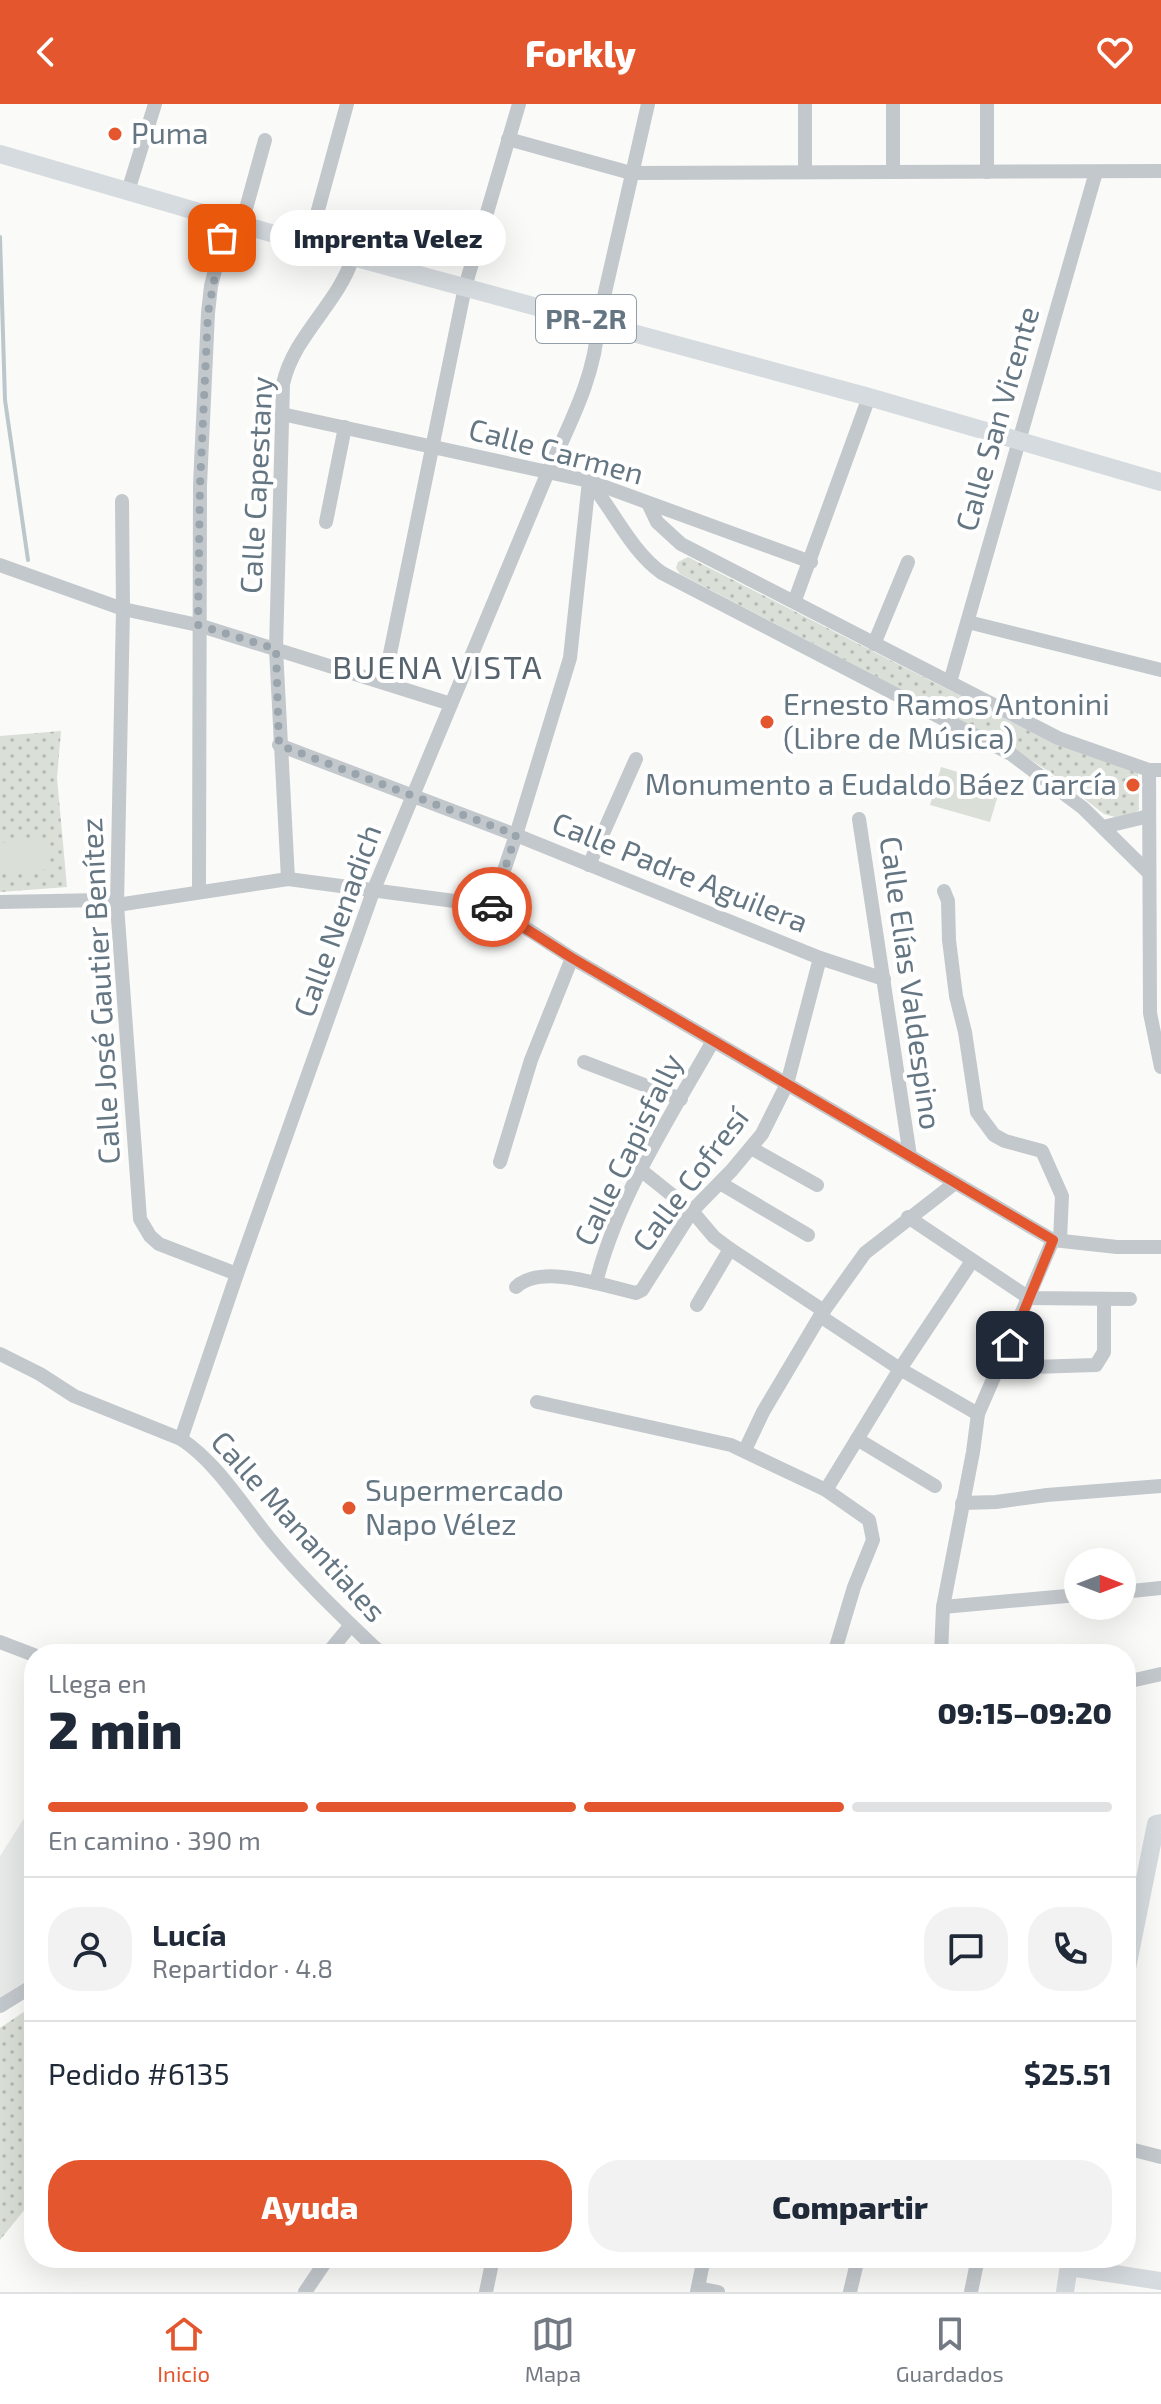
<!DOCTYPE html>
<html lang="es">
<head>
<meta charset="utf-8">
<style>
	:root { --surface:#fff; --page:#f2f2f3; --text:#1f2937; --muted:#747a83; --line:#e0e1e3; --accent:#e4572e }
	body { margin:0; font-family:"Exo 2",sans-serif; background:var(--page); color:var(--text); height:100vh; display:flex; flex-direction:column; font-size:30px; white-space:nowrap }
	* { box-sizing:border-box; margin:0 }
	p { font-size:26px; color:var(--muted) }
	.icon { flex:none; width:44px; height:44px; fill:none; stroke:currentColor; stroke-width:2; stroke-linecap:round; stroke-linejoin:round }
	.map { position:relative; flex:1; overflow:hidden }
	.drawer { position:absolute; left:24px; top:1540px; width:1112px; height:624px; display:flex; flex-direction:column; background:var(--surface); border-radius:32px; box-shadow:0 8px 32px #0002 }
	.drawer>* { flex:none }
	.needle { width:52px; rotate:90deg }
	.fabs { position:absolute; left:1064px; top:1444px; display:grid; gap:16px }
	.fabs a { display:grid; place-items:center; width:72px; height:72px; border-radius:50%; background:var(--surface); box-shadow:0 8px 32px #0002; font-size:40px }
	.pin { position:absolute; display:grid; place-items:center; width:68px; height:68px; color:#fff; margin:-34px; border-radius:16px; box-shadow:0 4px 12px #0006 }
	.courier { position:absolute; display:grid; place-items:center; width:80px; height:80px; margin:-40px; border:6px solid #e4572e; border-radius:50%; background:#fff; color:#222; box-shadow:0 2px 10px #0007 }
	.bubble { position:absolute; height:56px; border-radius:28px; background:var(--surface); box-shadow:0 8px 32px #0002; font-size:26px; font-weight:800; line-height:56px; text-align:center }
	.headline em { font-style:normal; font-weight:800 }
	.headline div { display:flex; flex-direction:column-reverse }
	.headline { display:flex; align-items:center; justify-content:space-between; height:136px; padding:0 24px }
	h1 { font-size:52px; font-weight:800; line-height:60px }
	.bar { display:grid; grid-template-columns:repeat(4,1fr); gap:12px 8px; align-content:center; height:96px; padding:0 24px }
	.bar i { height:10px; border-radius:6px; background:var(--line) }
	.bar .active { background:var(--accent) }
	.bar p { grid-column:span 4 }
	.line { display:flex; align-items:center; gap:20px; padding:0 24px; border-top:2px solid var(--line) }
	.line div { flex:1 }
	.round { display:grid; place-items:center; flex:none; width:84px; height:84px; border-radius:32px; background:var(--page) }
	.action { display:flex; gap:16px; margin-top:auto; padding:16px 24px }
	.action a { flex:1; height:92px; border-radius:32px; background:var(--accent); color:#fff; font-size:32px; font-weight:800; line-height:92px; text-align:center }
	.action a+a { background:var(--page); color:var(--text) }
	header { display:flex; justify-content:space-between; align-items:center; height:104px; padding:0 24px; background:var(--accent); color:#fff; font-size:36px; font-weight:800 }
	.menu { display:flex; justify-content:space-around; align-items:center; height:112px; border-top:2px solid var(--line); background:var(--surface); font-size:22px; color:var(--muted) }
	.menu a { display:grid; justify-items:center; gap:4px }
	.menu .active { color:var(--accent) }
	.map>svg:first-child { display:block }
	.built { fill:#e8e9e9 }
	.park { fill:url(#park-dots) }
	.pitch { fill:#dadfd7 }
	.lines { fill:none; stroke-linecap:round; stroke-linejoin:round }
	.stream { stroke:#bbc7cb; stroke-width:4 }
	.minor { stroke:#c3c8cc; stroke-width:14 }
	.major { stroke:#d6dbdf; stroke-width:18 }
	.done { stroke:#99a4ac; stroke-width:8; stroke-dasharray:0 14.4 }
	.route { stroke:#e4572e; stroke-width:10 }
	.poi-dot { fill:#e4572e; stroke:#fff; stroke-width:3 }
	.labels { text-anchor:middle; stroke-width:8; stroke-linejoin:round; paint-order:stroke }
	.shield { fill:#fff; stroke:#939fa8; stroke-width:2 }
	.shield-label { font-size:28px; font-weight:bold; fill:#657683 }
	.poi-label { font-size:30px; fill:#657683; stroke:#fff; text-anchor:start }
	.street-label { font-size:30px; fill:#657683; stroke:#fff }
	.neighbourhood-label { font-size:32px; letter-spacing:2px; fill:#57646e; stroke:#fff }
</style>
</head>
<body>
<header><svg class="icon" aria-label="back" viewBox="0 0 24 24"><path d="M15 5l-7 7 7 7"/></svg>Forkly<svg class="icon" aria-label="heart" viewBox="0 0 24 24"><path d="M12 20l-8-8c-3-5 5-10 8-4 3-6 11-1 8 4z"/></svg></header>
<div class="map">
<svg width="1161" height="2188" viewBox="0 0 1161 2188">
	<defs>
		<pattern id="park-dots" width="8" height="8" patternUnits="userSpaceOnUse" patternTransform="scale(2)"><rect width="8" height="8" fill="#dadfd7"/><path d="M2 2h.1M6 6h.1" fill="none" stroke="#b4b9b4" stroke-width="1.8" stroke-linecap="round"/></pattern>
	</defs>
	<rect width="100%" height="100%" fill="#fafaf8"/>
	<!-- built -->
	<path class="built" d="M34,1699V1872L0,1894V1752Z"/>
	<!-- park -->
	<g class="park">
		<path d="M688,453L1051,638L1138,669L1139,706L1131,711L1115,713L1104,710L1051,669L1008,641L680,470L676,464L678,458Z"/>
		<path d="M61,627L57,674L67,783L0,788V632Z"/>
		<path d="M34,1901V2094L0,2136V1924Z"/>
	</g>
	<!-- pitch -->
	<g class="pitch">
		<path d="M941,663L1001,681L990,718L930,701Z"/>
		<path d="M46,734L49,765L0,770V739Z"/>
	</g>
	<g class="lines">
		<!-- stream -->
		<path class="stream" d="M0,133L5,296L28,456"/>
		<!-- minor -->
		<g class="minor">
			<path d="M893,0V67"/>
			<path d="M987,0V68"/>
			<path d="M508,35L631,69L1161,67"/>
			<path d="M805,68V0"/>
			<path d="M128,87L155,0"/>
			<path d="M242,119L265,36"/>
			<path d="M309,139L347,0"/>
			<path d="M282,310L589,377L811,458"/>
			<path d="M589,377C614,407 631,447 662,469L1011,650L1083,704L1149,769"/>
			<path d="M122,397L123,505L117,801L140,1115L150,1132L159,1140L237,1170"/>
			<path d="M648,399L657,418L681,440L1058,634L1149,666H1161"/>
			<path d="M326,418L345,323"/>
			<path d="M0,461L123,505L198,521L451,600"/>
			<path d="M795,496L869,293"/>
			<path d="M968,518L1161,566"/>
			<path d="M874,540L908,458"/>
			<path d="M950,578L1096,68"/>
			<path d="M384,579L465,183L519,0"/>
			<path d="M279,641L516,731L820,854L884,875"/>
			<path d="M1149,666L1150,909L1161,963"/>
			<path d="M859,715L910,1052"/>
			<path d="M1103,723L1149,712"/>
			<path d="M589,761L636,655"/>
			<path d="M288,775L276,545L283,280C294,231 338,200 353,153"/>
			<path d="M199,786L200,381L208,209L211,182L228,115"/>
			<path d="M944,787L948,797L949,836L956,892L965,928L977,1008L994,1031L1005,1037L1042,1047L1062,1092L1060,1136"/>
			<path d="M0,798L103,796L117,801L288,775L492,802L572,854L1053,1136L1117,1143H1161"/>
			<path d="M492,802L516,731L570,554L589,377"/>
			<path d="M584,958L681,995"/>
			<path d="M751,1044L817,1081"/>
			<path d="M500,1058L531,956L572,854"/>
			<path d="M642,1067L692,1107L714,1133L730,1145L824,1207"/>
			<path d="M720,1079L808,1131"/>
			<path d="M908,1113L1029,1194L1130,1195"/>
			<path d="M596,1179C617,1094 670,1013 713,937"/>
			<path d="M516,1183C541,1159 605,1182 636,1189L642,1186L692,1107L732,1066L762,1030L787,980L820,854"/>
			<path d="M697,1201L730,1145"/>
			<path d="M820,1212L900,1265L978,1310"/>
			<path d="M0,1250L40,1270L74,1292L181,1335C219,1360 245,1406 275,1441C305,1477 340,1510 374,1543L384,1550"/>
			<path d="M1000,1264L1096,1261L1104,1248V1195"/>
			<path d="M537,1298L731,1341L826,1386L869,1416L873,1436L854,1483L834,1550"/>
			<path d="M181,1335L237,1170L374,785L548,368C569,321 596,271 598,219L648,0"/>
			<path d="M857,1335L935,1382"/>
			<path d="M745,1346L763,1308L820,1212L865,1149L955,1079"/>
			<path d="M826,1386L900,1265L972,1157"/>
			<path d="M962,1399L996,1398L1047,1391L1161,1382"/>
			<path d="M1122,1488L1161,1484"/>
			<path d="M943,1503L1078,1491"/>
			<path d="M0,1538L34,1551"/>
			<path d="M327,1550L351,1521"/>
			<path d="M941,1550L943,1503L973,1348L978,1310L1053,1136"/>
			<path d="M1126,1578L1161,1570"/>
			<path d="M0,1902L34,1881"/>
			<path d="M1126,2044L1161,2053"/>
			<path d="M698,2184L718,2188"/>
			<path d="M305,2188L328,2154"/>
			<path d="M486,2188L493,2154"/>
			<path d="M697,2188L704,2154"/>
			<path d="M850,2188L858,2154"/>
			<path d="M971,2188L978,2154"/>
		</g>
		<!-- major -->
		<g class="major">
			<path d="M0,50L353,153L869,293L1161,378"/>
			<path d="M1126,1869L1156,1720L1161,1719"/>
			<path d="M1069,2163L1161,2177"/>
			<path d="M1065,2188L1070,2154"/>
		</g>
	</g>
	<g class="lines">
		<!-- done -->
		<path class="done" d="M222,134L208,209L200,381L198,521L276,545L279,641L516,731L492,803"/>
		<!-- route -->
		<path class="route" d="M492,803L572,854L1053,1136L1010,1241"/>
	</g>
	<!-- markers -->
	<g class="poi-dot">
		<circle cx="115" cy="30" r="8"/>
		<circle cx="767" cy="618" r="8"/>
		<circle cx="1133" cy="681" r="8"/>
		<circle cx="349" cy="1404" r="8"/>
	</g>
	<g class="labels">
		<!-- shield labels -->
		<rect class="shield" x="536" y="191" width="100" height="48" rx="6"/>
		<g class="shield-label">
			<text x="586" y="225">PR-2R</text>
		</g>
		<!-- poi labels -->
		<g class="poi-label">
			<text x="131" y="40">Puma</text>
			<text x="783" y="611">Ernesto Ramos Antonini<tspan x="783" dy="34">(Libre de Música)</tspan></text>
			<text x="1117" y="691" text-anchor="end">Monumento a Eudaldo Báez García</text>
			<text x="365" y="1397">Supermercado<tspan x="365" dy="34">Napo Vélez</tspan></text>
		</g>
		<!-- street labels -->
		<g class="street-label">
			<text transform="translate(998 315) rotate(-74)" y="10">Calle San Vicente</text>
			<text transform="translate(556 348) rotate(15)" y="10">Calle Carmen</text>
			<text transform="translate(257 381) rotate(-87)" y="10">Calle Capestany</text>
			<text transform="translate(680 769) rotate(22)" y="10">Calle Padre Aguilera</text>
			<text transform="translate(338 817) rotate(-70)" y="10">Calle Nenadich</text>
			<text transform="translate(910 879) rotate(82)" y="10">Calle Elías Valdespino</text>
			<text transform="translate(101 887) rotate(-93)" y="10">Calle José Gautier Benítez</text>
			<text transform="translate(629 1046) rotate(-64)" y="10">Calle Capisfally</text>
			<text transform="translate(691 1076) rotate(-53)" y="10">Calle Cofresí</text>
			<text transform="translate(298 1423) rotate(48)" y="10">Calle Manantiales</text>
		</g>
		<!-- neighbourhood labels -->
		<g class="neighbourhood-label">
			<text x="438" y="575">BUENA VISTA</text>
		</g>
	</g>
</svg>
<div class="fabs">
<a><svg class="needle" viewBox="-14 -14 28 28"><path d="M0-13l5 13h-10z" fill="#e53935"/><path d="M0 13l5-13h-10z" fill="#747a83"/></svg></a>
</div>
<div class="pin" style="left:222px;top:134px;background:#ea580c"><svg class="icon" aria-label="bag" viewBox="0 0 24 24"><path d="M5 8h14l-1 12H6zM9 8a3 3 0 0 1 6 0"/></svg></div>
<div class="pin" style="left:1010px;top:1241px;background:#1f2937"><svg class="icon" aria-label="home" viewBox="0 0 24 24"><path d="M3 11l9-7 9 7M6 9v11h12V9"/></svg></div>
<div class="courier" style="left:492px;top:803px"><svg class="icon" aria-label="car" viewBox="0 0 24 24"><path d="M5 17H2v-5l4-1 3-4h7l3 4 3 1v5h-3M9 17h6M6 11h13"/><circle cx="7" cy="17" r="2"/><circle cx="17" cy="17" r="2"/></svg></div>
<div class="bubble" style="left:270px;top:106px;width:236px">Imprenta Velez</div>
<section class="drawer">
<div class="headline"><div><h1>2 min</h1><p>Llega en</p></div><em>09:15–09:20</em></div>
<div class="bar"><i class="active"></i><i class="active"></i><i class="active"></i><i></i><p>En camino · 390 m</p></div>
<div class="line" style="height:144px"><a class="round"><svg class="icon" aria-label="person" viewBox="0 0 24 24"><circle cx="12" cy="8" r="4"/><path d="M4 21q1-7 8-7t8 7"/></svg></a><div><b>Lucía</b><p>Repartidor · 4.8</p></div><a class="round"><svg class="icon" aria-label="chat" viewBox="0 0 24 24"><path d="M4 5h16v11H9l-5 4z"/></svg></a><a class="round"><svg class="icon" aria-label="phone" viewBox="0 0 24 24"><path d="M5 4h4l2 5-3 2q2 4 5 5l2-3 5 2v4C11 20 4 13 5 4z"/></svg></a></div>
<div class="line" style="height:104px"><div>Pedido #6135</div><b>$25.51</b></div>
<div class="action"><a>Ayuda</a><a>Compartir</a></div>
</section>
</div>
<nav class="menu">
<a class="active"><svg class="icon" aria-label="home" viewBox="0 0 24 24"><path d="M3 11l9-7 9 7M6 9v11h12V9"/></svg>Inicio</a>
<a><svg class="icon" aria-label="map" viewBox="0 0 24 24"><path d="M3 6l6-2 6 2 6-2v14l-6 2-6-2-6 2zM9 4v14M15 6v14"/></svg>Mapa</a>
<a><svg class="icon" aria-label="saved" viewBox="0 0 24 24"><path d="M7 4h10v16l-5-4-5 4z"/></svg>Guardados</a>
</nav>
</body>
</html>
